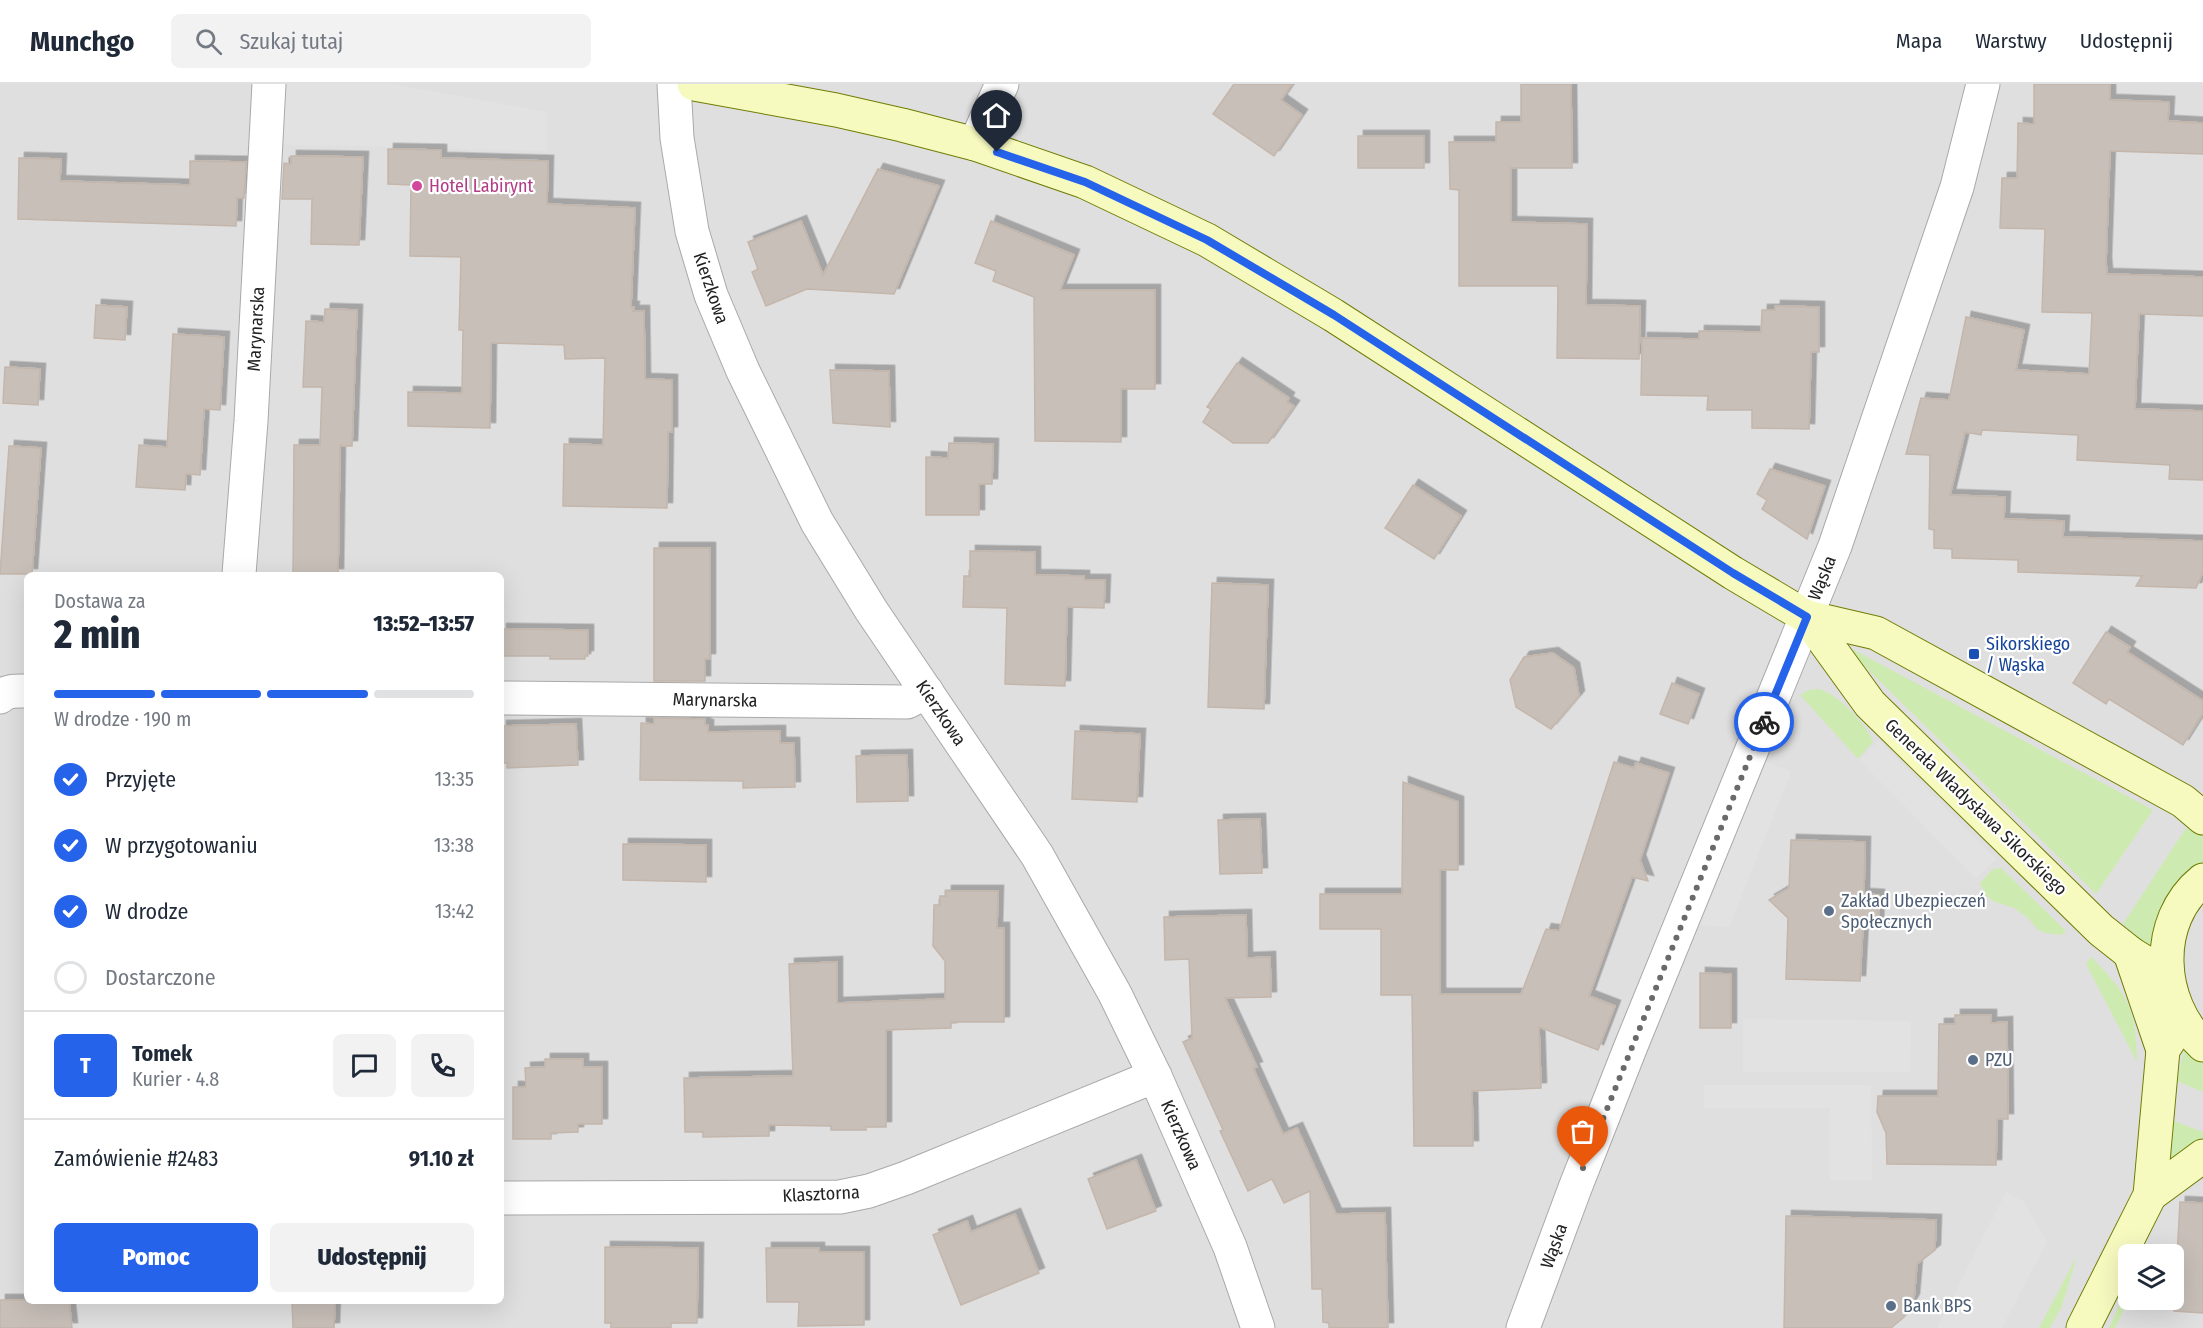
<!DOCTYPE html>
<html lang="pl">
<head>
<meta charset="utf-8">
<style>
	:root { --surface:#fff; --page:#f2f2f3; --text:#1f2937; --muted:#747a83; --line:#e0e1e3; --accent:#2563eb }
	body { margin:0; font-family:"Fira Sans Condensed",sans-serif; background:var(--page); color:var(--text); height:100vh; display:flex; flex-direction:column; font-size:22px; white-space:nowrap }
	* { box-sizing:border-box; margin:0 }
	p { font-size:20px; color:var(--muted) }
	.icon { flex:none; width:33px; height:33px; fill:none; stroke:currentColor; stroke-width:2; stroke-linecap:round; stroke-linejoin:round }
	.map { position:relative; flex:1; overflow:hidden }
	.details { position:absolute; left:24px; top:488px; width:480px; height:732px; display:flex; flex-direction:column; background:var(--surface); border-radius:9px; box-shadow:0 6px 24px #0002 }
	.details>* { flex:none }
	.tools { position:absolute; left:2118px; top:1160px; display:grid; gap:12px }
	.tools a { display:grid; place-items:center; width:66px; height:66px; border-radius:9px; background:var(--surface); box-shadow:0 6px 24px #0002; font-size:30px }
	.pin { position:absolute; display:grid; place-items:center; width:51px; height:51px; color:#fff; margin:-62px -26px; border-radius:50% 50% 50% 0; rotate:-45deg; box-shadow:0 0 6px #0007 }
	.pin .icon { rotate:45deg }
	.courier { position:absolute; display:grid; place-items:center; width:60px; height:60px; margin:-30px; border:4px solid #2563eb; border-radius:50%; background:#fff; color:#222; box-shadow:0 2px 8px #0007 }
	.summary em { font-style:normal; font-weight:800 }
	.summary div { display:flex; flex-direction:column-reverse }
	.summary { display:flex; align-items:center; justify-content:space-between; height:102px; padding:0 30px }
	h1 { font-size:39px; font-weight:800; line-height:45px }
	.bar { display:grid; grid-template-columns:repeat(4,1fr); gap:9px 6px; align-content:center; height:72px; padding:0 30px }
	.bar i { height:8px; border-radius:4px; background:var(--line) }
	.bar .selected { background:var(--accent) }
	.bar p { grid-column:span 4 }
	.line { display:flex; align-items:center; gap:15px; padding:0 30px; border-top:2px solid var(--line) }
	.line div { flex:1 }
	.round { display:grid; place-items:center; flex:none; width:63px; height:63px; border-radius:9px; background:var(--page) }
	ol { padding:0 30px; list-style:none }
	li { display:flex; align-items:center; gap:18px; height:66px }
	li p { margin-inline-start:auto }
	li .icon { padding:6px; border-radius:50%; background:var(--accent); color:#fff; stroke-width:4 }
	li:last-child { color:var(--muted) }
	li i { width:33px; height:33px; border:3px solid var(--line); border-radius:50% }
	.cta { display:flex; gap:12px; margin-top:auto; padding:12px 30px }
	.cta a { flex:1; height:69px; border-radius:9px; background:var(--accent); color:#fff; font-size:24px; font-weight:800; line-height:69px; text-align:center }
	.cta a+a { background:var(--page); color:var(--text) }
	header { display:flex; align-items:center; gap:36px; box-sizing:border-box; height:84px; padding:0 30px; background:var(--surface); border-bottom:2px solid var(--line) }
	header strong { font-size:28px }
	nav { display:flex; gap:33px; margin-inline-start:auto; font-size:21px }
	.search { width:420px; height:54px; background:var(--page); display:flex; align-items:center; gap:15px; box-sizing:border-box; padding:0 21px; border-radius:9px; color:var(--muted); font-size:22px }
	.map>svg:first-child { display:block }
	.residential { fill:#e0dfdf; fill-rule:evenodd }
	.grass { fill:#cdebb0 }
	.parking { fill:#e2e2e2 }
	.building { fill:#c7bfb8; stroke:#c4b6ab; stroke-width:1.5; filter:url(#shadow) }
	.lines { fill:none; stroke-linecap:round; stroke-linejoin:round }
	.street-casing { stroke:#a9a9a9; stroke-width:35 }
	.secondary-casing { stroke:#707d05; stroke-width:35 }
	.street { stroke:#fff; stroke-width:33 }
	.secondary { stroke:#f7fabf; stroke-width:33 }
	.done { stroke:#6b6a68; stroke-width:6; stroke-dasharray:0 10.8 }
	.route { stroke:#2563eb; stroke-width:8 }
	.hotel-dot { fill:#d1479c; stroke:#fff; stroke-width:2 }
	.transit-dot { fill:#1a4fb4; stroke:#fff; stroke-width:2 }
	.service-dot { fill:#5c6f8a; stroke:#fff; stroke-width:2 }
	.labels { text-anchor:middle; stroke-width:4.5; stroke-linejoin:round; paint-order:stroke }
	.hotel-label { font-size:18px; fill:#b23c85; stroke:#fff; text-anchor:start }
	.street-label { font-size:18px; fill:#222; stroke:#fff }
	.transit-label { font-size:18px; fill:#164399; stroke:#fff; text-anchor:start }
	.service-label { font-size:18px; fill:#4e5e75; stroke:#fff; text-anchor:start }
</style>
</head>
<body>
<header>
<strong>Munchgo</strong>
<div class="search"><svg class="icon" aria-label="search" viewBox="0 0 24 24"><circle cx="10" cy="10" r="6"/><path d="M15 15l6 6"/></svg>Szukaj tutaj</div>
<nav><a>Mapa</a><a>Warstwy</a><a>Udostępnij</a></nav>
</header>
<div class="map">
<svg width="2203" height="1244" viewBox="0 0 2203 1244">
	<defs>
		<filter id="shadow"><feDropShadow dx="5.5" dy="-5.5" stdDeviation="0" flood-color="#0004"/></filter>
	</defs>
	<rect width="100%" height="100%" fill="#f2efe9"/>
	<!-- residential -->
	<path class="residential" d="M0,0H2203V1244H0ZM27,490H501V1216H27ZM2128,1170H2174V1215H2128Z"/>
	<!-- grass -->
	<g class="grass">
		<path d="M1841,559L2153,726L2096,810Z"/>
		<path d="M1819,605C1838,610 1866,640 1873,658L1858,675L1800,611L1809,606Z"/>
		<path d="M2186,744L2203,752V785L2151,866L2123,840Z"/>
		<path d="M2001,784L2066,847L2061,851L2045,849L2037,845L2028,834L2014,824L1993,817L1985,811L1980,799L1993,785Z"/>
		<path d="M2091,873C2128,911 2136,923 2137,978L2086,880Z"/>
		<path d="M2185,961L2203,976V1008L2177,997Z"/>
		<path d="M2169,1035L2203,1048V1059L2160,1095Z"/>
		<path d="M2077,1172L2062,1222L2050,1244H2039Z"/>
		<path d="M2128,1201L2129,1215L2115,1244H2109Z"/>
	</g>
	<!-- parking -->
	<g class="parking">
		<path d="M270,0H393L547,28L546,67L265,60Z"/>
		<path d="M1879,656L1996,775L1976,795L1859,676Z"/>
		<path d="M1766,677L1791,688L1729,843L1700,841Z"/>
		<path d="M1743,935L1911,937L1910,988H1743Z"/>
		<path d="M1704,1001H1871L1872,1096H1830V1024H1704Z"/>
		<path d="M2006,1108L2023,1117L2047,1158L2002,1244H1937Z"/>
	</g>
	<!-- building -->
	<g class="building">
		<path d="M1234,0H1292L1281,16L1302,31L1274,72L1213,30Z"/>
		<path d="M1521,0H1571L1572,84H1511V138L1587,140L1586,221L1640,222L1639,275L1557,274L1558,202H1459V106L1450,105L1449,58H1496V38H1521Z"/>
		<path d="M2034,0H2110V16L2169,18L2168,37L2203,39V70L2110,67L2106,178L2107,190L2203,193V232L2139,230L2135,325L2203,327V396L2169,395L2170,381L2077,376L2078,351L1982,346L1981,351L1965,348L1950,411L2005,413L2004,435L2064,437L2063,453L2203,457V488L2196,504L2136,502L2142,492L2018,488V476L1952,474V465L1934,464V446L1929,445L1930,371L1906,370L1921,314L1949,316L1966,233L2024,246L2016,286L2089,290L2092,229L2042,228L2045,145L2000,144L2002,94H2017L2018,39L2034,40Z"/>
		<rect x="1358" y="52" width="66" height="32"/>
		<path d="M388,65L441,66V74L548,77L547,120L635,124L631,223H634L633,227H644L645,295L672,296V348H668L667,424L563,422L564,360L603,361L605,274L565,275L564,261L491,259L490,344L408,342V308L462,309L463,246H459L461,173L410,172L411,101L388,100Z"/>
		<path d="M291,72L363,73L359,161L311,160L312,115H282L284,79L291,80Z"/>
		<path d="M19,74L61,75L60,97L190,101V77L246,78L244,114H237L236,142L18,135Z"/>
		<path d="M878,85L939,102L894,210L807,205L766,222L752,188L758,185L748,158L801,137L823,191Z"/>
		<path d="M991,137L1074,171L1060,206H1155V305H1121V358L1035,357L1034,213L993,197L996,187L975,179Z"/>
		<path d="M96,221L127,223L125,256L94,254Z"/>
		<path d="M1775,222L1819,223V268H1811L1809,345L1752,344V326H1707L1708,312L1641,311L1642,254L1699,255V247L1761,248L1762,226H1775Z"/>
		<path d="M325,225L357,226L352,362H340L338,490H293L294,361H320L322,303H303L306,237L324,238Z"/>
		<path d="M173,250L224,253L220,326L204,325L200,391L186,390L185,406L136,403L139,361L167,363Z"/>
		<path d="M1237,279L1289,314L1287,318L1294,322L1268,359H1233L1203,338L1211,325L1207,323Z"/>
		<path d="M5,283L40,285L38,321L3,319Z"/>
		<path d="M830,286L889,287L890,343L833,339Z"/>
		<path d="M949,359L993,360L992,400H979V431H926V373L948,374Z"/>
		<path d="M9,362L41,364L32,490H0Z"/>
		<path d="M1770,385L1825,402L1807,455L1762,425L1767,416L1757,410Z"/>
		<path d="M1413,401L1461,432L1434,475L1385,444Z"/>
		<path d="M654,464H710V575H705V597H654Z"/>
		<path d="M970,467L1035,468V491L1084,492V496H1105L1104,524L1067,523L1065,602L1005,600L1007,524L963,523L964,492H970Z"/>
		<path d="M1212,499L1268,501L1264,625L1208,623Z"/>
		<path d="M501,545L588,546V572H585V575H550V572H501Z"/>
		<path d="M2106,548L2130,563L2127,568L2203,617V629L2183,661L2109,615L2106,620L2073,599Z"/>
		<path d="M1553,569L1574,584L1579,612L1551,645L1516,623L1510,596L1524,573Z"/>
		<path d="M1672,599L1699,610L1688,640L1660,630Z"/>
		<path d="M654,634L705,635V641H708V648L780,647V659H794L795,703L743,704V697L640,696L641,639L654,640Z"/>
		<path d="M576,640L578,681L507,684V679H501V642Z"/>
		<path d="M1075,647L1140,650L1137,718L1072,715Z"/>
		<path d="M907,671L908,717L857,718L856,672Z"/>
		<path d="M1614,678L1634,684L1636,679L1669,689L1640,776L1648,797L1632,793L1589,912L1615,922L1598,966L1539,943L1541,1004L1472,1007L1473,1062H1414L1412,911H1381V845H1320V810H1402L1403,698L1458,718V786H1440V910H1521L1546,845L1559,847Z"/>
		<path d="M1260,735L1262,789L1220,790L1218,736Z"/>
		<path d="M1791,756L1865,758L1864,810L1879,811L1878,843L1863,842L1860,897L1786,895L1788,834L1769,816L1789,804Z"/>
		<path d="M623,760L706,761V798L623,796Z"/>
		<path d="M946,807H998L997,844H1004V938H951V944L886,946V1043H866V1046H831V1042L769,1041V1052L703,1053V1048H685L684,994L793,992L789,880L837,878V919L945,915V877L933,862L934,821H940V812H946Z"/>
		<path d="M1246,831L1247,874L1270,873L1271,913L1225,914L1257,983L1253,984L1283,1050L1297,1044L1336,1130L1385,1129L1388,1244H1329V1239L1323,1238L1322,1205H1312L1310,1107L1284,1119L1272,1095L1248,1107L1220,1047L1223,1046L1183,958L1192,954L1189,875L1165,876L1164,833Z"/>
		<path d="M1700,889L1731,890V944H1700Z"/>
		<path d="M1955,931H1991V939L2007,938L2008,1035H1997L1996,1081L1887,1080L1886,1049L1877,1028L1878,1012H1938L1939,940H1955Z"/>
		<path d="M545,975H583V983H602V1040H578V1048L551,1049V1055H513V1003H526L525,984L545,983Z"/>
		<path d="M1136,1076L1156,1127L1107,1145L1088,1095Z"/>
		<path d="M2180,1118L2203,1119V1229L2174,1227Z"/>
		<path d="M1015,1130L1039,1189L961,1221L933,1151L967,1137L971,1148Z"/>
		<path d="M1786,1132L1936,1136L1935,1166L1917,1180L1914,1215L1904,1233L1891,1244H1784Z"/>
		<path d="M605,1163L698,1164L697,1239H671V1244H611V1239H605Z"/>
		<path d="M766,1164H819V1168H864V1241L798,1242L799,1218H767Z"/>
		<path d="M0,1216H69L72,1244H0Z"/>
		<path d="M292,1216H335L334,1244H293Z"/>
	</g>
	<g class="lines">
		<!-- street casing -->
		<g class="street-casing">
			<g id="street">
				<path d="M674,0L677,54L692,147L711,211L743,287L817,438L871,526L1037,771L1115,910L1155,992L1230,1163L1258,1244"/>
				<path d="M975,60L1002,0"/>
				<path d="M239,490L251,337L269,0"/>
				<path d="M0,613C7,606 17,607 27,607"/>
				<path d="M501,614L907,618L927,608"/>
				<path d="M501,1114L840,1113L869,1107L906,1094L1155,992"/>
				<path d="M1523,1244L1575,1104L1631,962L1835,462L1957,103L1983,0"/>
			</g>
		</g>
		<!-- secondary casing -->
		<g class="secondary-casing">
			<g id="secondary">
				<path d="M694,0L836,26L902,41L975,60L1085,98L1207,156L1333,231L1733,489L1807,533L1876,549L2183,717L2203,734"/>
				<path d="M1807,533L1870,620L2101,846L2130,869L2167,892"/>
				<path d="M2203,796C2152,837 2158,919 2203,961"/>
				<path d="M2130,869L2163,966"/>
				<path d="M2150,1111L2203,1072"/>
				<path d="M2083,1244L2150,1111L2163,966L2182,936"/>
			</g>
		</g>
		<!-- street -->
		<use href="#street" class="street"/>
		<!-- secondary -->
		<use href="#secondary" class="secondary"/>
	</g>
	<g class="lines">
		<!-- done -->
		<path class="done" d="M1583,1084L1764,638"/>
		<!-- route -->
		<path class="route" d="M997,68L1085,98L1207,156L1334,231L1733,489L1807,533L1764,638"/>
	</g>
	<!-- markers -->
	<circle class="hotel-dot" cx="417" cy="102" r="6"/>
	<rect class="transit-dot" x="1968" y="564" width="12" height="12" rx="3"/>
	<g class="service-dot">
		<circle cx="1829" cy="827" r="6"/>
		<circle cx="1973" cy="976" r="6"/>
		<circle cx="1891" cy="1222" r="6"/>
	</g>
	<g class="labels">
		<!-- hotel labels -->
		<g class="hotel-label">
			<text x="429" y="108">Hotel Labirynt</text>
		</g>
		<!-- street labels -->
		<g class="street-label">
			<text transform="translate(711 204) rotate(71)" y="6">Kierzkowa</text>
			<text transform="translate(256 245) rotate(-87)" y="6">Marynarska</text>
			<text transform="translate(1822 494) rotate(-68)" y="6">Wąska</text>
			<text transform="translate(715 616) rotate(1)" y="6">Marynarska</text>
			<text transform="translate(941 629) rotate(56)" y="6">Kierzkowa</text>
			<text transform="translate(1976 723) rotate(44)" y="6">Generała Władysława Sikorskiego</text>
			<text transform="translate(1181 1051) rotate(66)" y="6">Kierzkowa</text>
			<text transform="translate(821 1110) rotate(-3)" y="6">Klasztorna</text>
			<text transform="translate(1554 1162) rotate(-70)" y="6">Wąska</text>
		</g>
		<!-- transit labels -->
		<g class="transit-label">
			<text x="1986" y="566">Sikorskiego<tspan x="1986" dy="21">/ Wąska</tspan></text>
		</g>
		<!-- service labels -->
		<g class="service-label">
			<text x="1841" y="823">Zakład Ubezpieczeń<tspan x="1841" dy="21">Społecznych</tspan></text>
			<text x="1985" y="982">PZU</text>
			<text x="1903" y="1228">Bank BPS</text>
		</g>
	</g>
</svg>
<div class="tools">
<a><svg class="icon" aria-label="layers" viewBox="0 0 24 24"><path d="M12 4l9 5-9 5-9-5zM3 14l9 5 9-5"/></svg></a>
</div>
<div class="pin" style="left:1583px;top:1084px;background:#ea580c"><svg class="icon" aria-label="bag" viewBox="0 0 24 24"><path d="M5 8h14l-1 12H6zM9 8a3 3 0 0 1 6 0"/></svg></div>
<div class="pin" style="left:997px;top:68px;background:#1f2937"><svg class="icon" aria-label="home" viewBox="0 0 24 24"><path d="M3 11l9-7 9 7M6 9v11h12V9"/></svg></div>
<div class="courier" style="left:1764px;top:638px"><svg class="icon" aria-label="bike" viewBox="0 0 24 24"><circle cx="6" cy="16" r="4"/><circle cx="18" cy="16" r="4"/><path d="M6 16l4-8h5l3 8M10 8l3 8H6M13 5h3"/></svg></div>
<section class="details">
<div class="summary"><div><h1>2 min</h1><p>Dostawa za</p></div><em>13:52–13:57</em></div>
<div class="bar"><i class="selected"></i><i class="selected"></i><i class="selected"></i><i></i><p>W drodze · 190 m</p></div>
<ol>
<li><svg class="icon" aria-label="check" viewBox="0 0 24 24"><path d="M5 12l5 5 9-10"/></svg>Przyjęte<p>13:35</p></li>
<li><svg class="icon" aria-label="check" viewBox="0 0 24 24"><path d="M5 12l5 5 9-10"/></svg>W przygotowaniu<p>13:38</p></li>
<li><svg class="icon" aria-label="check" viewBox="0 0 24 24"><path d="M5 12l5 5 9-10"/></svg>W drodze<p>13:42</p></li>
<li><i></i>Dostarczone</li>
</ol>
<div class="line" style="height:108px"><b class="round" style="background:var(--accent);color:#fff">T</b><div><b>Tomek</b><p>Kurier · 4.8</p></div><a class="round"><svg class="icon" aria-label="chat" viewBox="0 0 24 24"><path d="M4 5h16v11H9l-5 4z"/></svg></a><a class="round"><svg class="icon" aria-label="phone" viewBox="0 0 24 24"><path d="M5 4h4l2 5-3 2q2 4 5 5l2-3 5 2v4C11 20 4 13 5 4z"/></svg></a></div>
<div class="line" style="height:78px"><div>Zamówienie #2483</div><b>91.10 zł</b></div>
<div class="cta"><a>Pomoc</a><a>Udostępnij</a></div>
</section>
</div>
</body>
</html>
